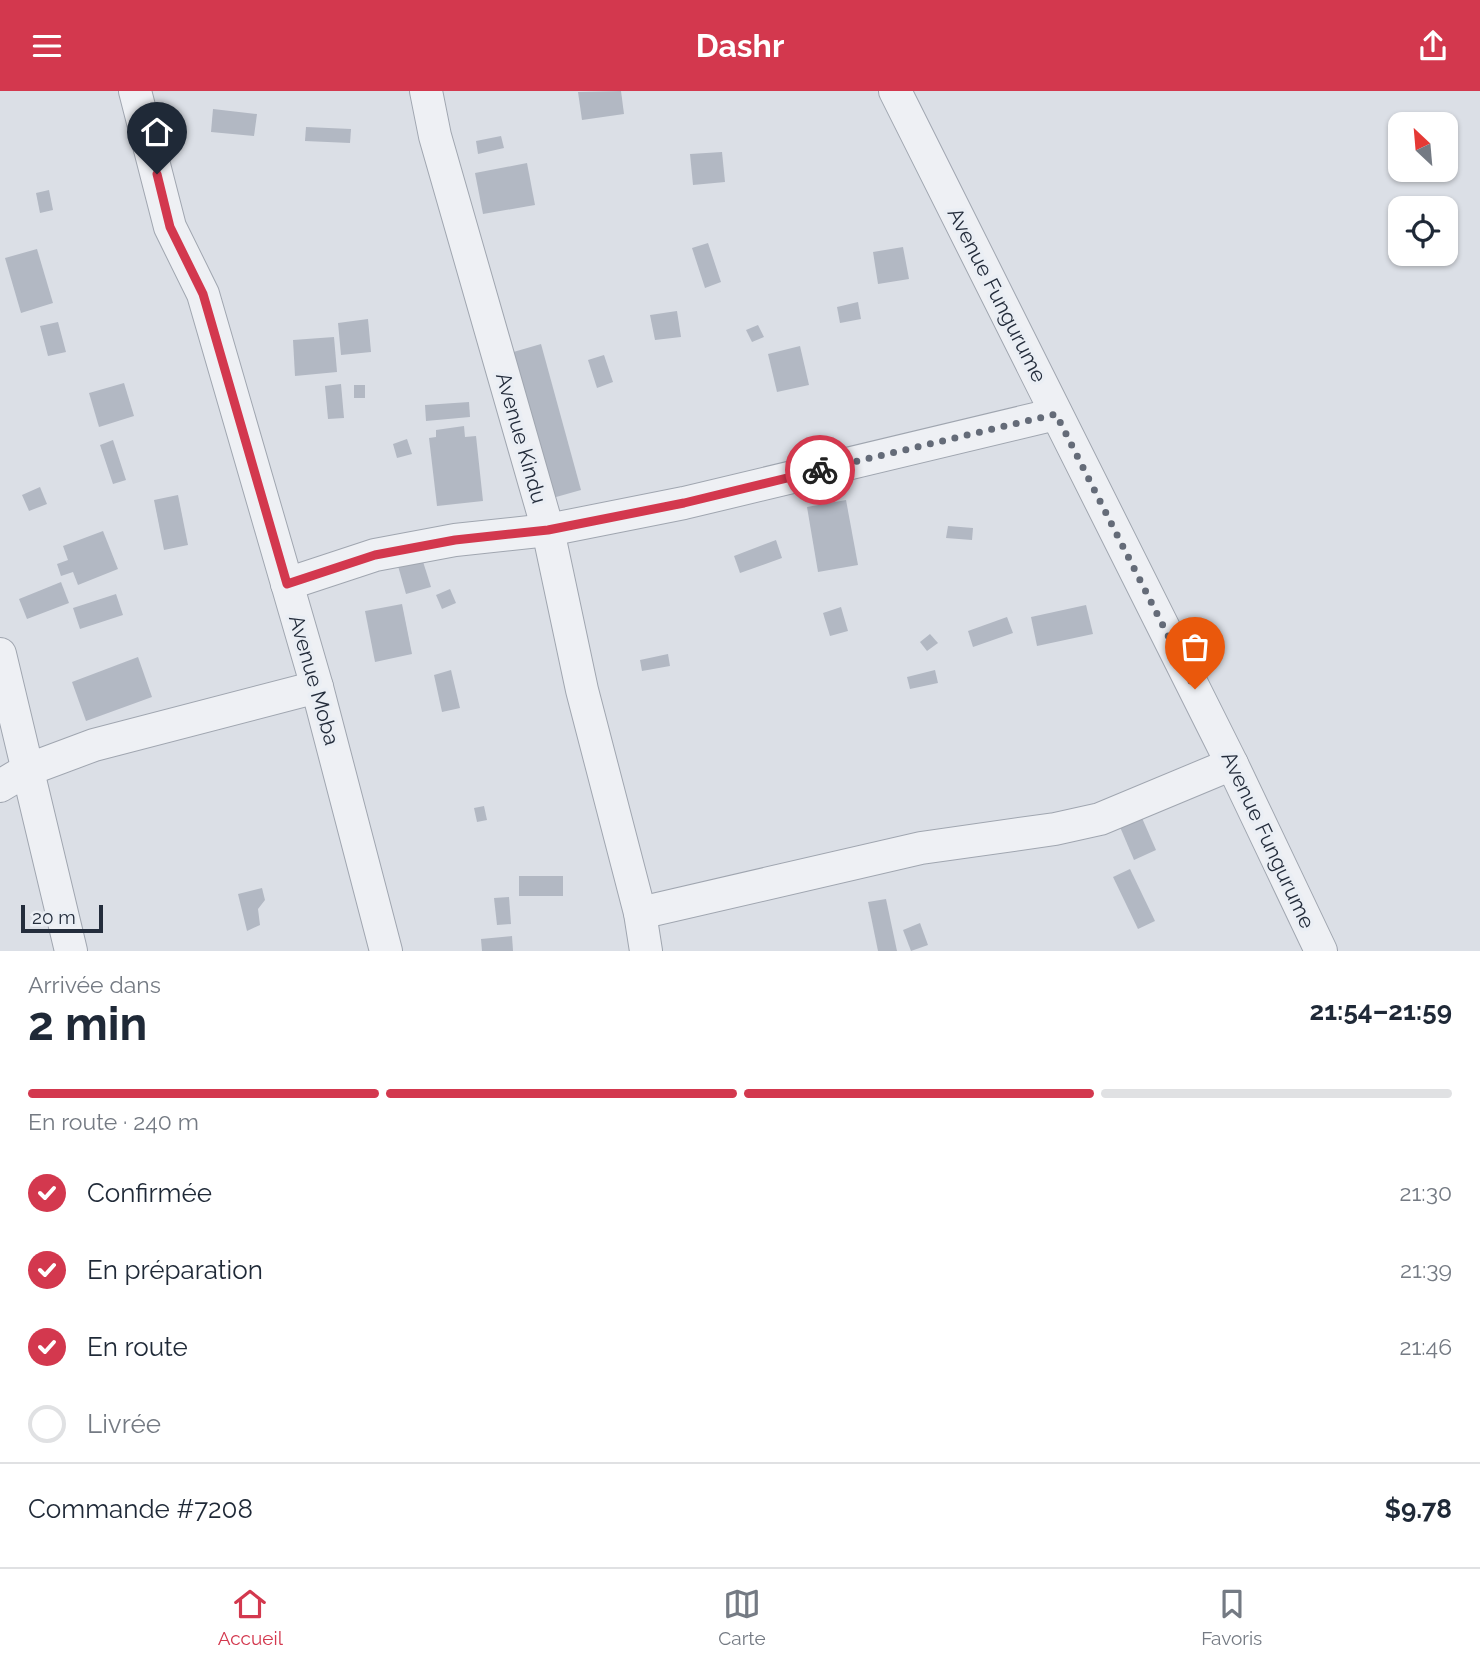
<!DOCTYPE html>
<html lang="fr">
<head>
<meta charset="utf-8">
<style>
	:root { --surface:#fff; --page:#f6f6f7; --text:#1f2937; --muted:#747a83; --line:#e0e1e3; --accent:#d3384e }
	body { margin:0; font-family:Raleway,sans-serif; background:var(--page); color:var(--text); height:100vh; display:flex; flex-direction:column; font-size:26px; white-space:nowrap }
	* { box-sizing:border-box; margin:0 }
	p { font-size:23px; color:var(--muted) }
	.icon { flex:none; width:38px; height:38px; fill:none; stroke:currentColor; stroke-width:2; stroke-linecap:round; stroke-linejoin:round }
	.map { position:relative; height:860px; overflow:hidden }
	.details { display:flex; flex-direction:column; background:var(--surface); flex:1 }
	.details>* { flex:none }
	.needle { width:46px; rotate:334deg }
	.buttons { position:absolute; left:1388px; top:21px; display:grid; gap:14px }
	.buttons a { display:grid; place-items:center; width:70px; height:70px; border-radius:14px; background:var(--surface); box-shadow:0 2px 5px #0004; font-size:35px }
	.scale { position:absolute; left:21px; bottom:18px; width:82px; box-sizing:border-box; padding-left:7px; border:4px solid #242d3c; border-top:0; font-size:19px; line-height:24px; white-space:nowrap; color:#242d3c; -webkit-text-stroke:5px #eaeef4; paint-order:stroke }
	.pin { position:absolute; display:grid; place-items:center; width:60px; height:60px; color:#fff; margin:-72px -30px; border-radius:50% 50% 50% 0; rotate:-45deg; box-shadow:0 0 7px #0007 }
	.pin .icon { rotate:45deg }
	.courier { position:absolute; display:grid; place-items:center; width:70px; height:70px; margin:-35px; border:5px solid #d3384e; border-radius:50%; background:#fff; color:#222; box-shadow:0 2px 9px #0007 }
	.headline em { font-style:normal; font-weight:700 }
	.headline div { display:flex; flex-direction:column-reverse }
	.headline { display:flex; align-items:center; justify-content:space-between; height:119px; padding:0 28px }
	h1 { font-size:46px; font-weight:700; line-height:52px }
	.bar { display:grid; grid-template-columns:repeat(4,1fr); gap:10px 7px; align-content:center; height:84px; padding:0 28px }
	.bar i { height:9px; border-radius:5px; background:var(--line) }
	.bar .on { background:var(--accent) }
	.bar p { grid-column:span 4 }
	.line { display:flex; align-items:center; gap:18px; padding:0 28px; border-top:2px solid var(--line) }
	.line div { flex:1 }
	ol { padding:0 28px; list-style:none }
	li { display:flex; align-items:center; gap:21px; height:77px }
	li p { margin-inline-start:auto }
	li .icon { padding:7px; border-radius:50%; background:var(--accent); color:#fff; stroke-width:4 }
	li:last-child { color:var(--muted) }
	li i { width:38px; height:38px; border:4px solid var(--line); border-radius:50% }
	header { display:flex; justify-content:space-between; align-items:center; height:91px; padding:0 28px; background:var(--accent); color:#fff; font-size:32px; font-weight:700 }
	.menu { display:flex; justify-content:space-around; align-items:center; height:98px; border-top:2px solid var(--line); background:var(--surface); font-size:19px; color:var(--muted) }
	.menu a { display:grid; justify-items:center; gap:4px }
	.menu .on { color:var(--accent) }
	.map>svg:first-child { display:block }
	.building { fill:#b2b8c3 }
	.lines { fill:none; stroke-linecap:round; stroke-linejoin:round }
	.street-casing { stroke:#a0a6b0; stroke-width:34 }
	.street { stroke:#eef0f4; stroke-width:32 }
	.done { stroke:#646b78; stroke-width:7; stroke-dasharray:0 12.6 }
	.route { stroke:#d3384e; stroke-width:9 }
	.labels { text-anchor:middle; stroke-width:7; stroke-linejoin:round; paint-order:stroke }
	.street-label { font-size:21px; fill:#242d3c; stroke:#eaeef4 }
</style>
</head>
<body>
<header><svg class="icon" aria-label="menu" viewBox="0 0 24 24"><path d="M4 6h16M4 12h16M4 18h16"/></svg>Dashr<svg class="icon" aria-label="share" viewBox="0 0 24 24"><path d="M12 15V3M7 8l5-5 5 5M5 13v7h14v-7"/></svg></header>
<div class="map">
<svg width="1480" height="860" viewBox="0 0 1480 860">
	<rect width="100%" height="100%" fill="#dbdfe6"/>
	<!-- building -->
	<g class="building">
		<path d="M621,0L624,23L582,29L578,1Z"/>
		<path d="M213,18L257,23L254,45L211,41Z"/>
		<path d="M306,36L351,38L350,52L305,50Z"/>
		<path d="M501,45L504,57L478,63L476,50Z"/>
		<path d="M722,61L725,91L693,94L690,63Z"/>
		<path d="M527,72L535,114L483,123L475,82Z"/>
		<path d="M49,99L53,119L40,122L36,102Z"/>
		<path d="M708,152L721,191L705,197L692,157Z"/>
		<path d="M903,156L909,188L878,193L873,161Z"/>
		<path d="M37,158L53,212L21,222L5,167Z"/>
		<path d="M858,211L861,228L840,232L837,216Z"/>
		<path d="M677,220L681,246L655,249L650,224Z"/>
		<path d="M368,228L371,261L341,264L338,232Z"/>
		<path d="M58,231L66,261L48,265L40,235Z"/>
		<path d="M758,234L764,246L752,251L746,239Z"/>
		<path d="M334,246L337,281L295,285L293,249Z"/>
		<path d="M541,253L581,399L549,408L510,262Z"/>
		<path d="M800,255L809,294L777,301L768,263Z"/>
		<path d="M604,264L613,291L597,297L588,269Z"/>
		<path d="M124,292L134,325L99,336L89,302Z"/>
		<path d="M341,293L344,327L328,328L325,295Z"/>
		<rect x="354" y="294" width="11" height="13"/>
		<path d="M469,311L470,326L426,330L425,314Z"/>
		<path d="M464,335L465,346L476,345L483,410L437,415L429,347L436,346V339Z"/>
		<path d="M407,348L412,363L397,367L393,353Z"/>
		<path d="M113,349L126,389L113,393L100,354Z"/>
		<path d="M40,396L47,413L29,420L22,404Z"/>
		<path d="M178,404L188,454L164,459L154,409Z"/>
		<path d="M846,409L858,474L818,481L807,416Z"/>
		<path d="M948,435L973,437L972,449L946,447Z"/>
		<path d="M103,440L118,478L78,494L73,481L61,485L57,473L68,469L63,455Z"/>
		<path d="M776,449L782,467L740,482L734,465Z"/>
		<path d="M420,461L431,496L406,503L396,468Z"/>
		<path d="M61,491L69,512L27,528L19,508Z"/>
		<path d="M450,498L456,512L442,518L436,504Z"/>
		<path d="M116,503L123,524L80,538L73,517Z"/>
		<path d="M402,513L412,563L375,571L365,520Z"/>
		<path d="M1086,514L1093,543L1037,555L1031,526Z"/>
		<path d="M841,516L848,540L830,545L823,522Z"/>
		<path d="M1007,526L1013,542L973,556L968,540Z"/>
		<path d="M930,543L938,552L927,560L920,551Z"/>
		<path d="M668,563L670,575L642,580L640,569Z"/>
		<path d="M138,566L152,606L86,630L72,591Z"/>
		<path d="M451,579L460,617L442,621L434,584Z"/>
		<path d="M935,579L938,592L910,598L907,586Z"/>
		<path d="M484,715L487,729L477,731L474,717Z"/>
		<path d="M1142,727L1156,759L1134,769L1120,736Z"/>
		<path d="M1130,778L1155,830L1138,838L1113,786Z"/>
		<rect x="519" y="785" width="44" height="20"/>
		<path d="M262,797L265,809L258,818L260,834L247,840L238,803Z"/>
		<path d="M509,806L511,833L497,834L494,807Z"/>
		<path d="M886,808L897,860H878L868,811Z"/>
		<path d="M920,832L928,854L911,860L903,839Z"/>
		<path d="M512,845L513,860H482L481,848Z"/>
	</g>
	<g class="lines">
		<!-- street casing -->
		<g class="street-casing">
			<g id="street">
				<path d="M135,0L170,136L203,203L317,596L386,860"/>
				<path d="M426,0L435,45L548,439L582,599L640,822L646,860"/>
				<path d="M895,0L1232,673L1321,860"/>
				<path d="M287,493L375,464L455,449L548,439L684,412L1056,323"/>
				<path d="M0,563L71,860"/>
				<path d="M0,695L27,679L94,654L317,596"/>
				<path d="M640,822L921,757L1055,738L1100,728L1232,673"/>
			</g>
		</g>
		<!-- street -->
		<use href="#street" class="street"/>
	</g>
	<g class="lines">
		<!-- done -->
		<path class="done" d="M820,379L1056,323L1195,598"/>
		<!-- route -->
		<path class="route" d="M157,83L170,136L203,203L287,493L375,464L455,449L548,439L684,412L820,379"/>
	</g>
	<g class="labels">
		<!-- street labels -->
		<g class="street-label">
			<text transform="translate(997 204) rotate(63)" y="7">Avenue Fungurume</text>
			<text transform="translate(521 347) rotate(74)" y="7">Avenue Kindu</text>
			<text transform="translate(314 589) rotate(74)" y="7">Avenue Moba</text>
			<text transform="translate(1268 749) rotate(65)" y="7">Avenue Fungurume</text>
		</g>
	</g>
</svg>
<div class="buttons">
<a><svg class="needle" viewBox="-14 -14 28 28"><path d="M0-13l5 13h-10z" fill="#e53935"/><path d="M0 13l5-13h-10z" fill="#747a83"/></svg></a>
<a><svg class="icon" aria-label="locate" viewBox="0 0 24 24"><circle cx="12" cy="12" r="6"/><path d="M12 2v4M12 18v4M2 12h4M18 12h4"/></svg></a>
</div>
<div class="scale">20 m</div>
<div class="pin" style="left:1195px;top:598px;background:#ea580c"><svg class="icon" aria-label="bag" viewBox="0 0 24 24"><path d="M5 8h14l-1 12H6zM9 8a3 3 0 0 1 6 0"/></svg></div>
<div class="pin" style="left:157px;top:83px;background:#1f2937"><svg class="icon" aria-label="home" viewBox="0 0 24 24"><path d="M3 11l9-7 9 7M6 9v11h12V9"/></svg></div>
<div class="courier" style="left:820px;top:379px"><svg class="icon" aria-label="bike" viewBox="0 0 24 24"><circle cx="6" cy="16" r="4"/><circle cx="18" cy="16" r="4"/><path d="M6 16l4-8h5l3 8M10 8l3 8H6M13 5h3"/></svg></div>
</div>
<section class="details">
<div class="headline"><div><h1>2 min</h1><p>Arrivée dans</p></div><em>21:54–21:59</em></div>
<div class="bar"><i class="on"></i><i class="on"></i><i class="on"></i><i></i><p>En route · 240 m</p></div>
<ol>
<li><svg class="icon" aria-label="check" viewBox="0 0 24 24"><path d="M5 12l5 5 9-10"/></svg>Confirmée<p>21:30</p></li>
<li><svg class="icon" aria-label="check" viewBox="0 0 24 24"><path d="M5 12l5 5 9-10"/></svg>En préparation<p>21:39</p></li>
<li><svg class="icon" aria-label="check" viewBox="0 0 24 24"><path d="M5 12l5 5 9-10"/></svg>En route<p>21:46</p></li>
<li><i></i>Livrée</li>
</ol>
<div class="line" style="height:91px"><div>Commande #7208</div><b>$9.78</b></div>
</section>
<nav class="menu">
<a class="on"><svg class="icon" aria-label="home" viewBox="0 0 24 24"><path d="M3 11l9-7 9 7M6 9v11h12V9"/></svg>Accueil</a>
<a><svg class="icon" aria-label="map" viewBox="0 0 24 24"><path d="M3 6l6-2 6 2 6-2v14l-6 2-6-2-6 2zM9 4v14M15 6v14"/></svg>Carte</a>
<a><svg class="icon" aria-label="saved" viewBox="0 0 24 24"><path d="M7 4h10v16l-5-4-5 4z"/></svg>Favoris</a>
</nav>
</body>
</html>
